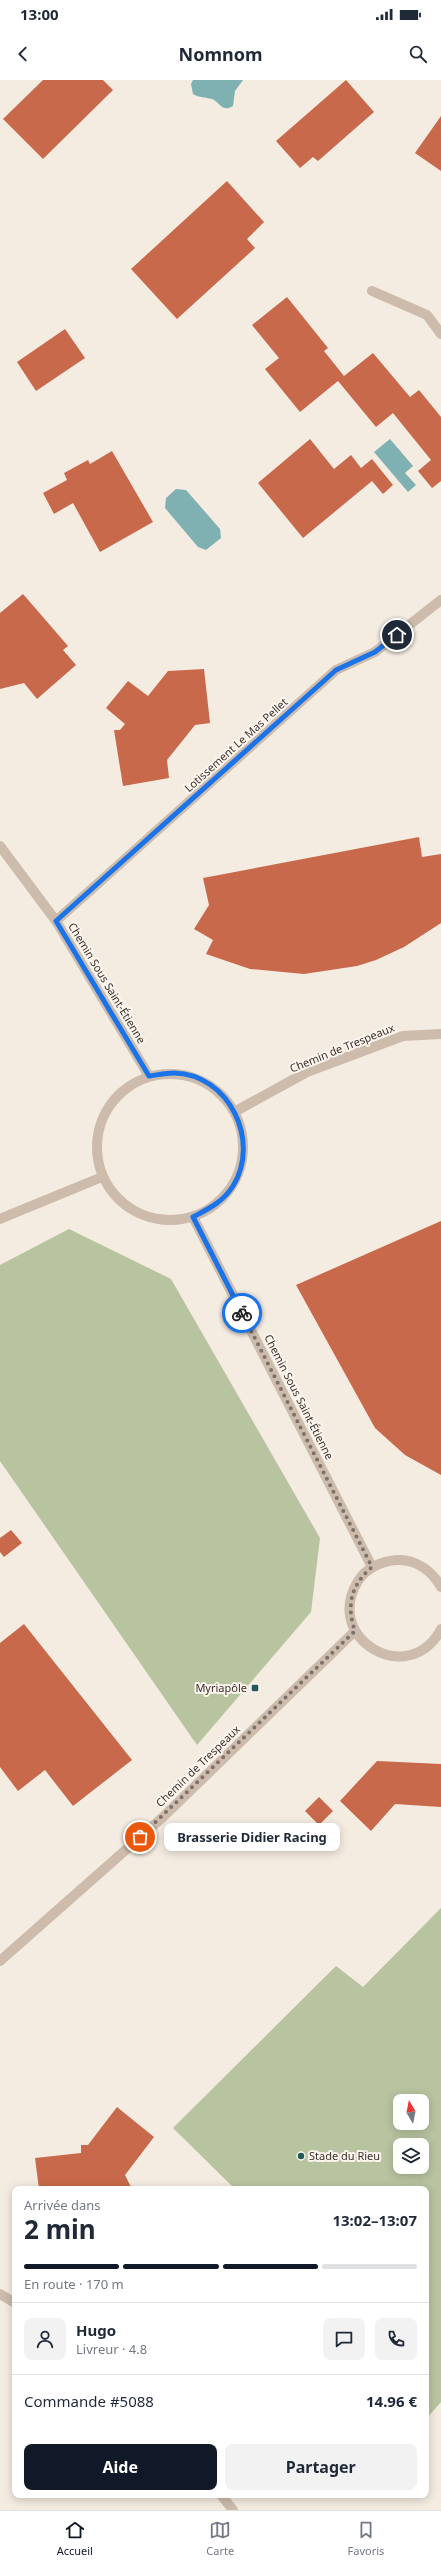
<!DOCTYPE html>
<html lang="fr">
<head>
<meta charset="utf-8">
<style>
	:root { --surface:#fff; --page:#f2f2f3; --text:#1f2937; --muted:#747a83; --line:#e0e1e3; --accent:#111827 }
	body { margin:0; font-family:"Noto Sans",sans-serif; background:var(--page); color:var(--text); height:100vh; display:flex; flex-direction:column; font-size:15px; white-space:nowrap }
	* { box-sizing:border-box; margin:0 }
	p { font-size:13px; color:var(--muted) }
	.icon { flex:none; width:22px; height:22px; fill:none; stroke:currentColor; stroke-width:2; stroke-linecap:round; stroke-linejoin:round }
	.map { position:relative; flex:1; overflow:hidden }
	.details { position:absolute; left:12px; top:2106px; width:417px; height:312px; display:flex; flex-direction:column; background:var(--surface); border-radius:8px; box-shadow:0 2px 10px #0003 }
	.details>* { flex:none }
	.needle { width:26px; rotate:350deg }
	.buttons { position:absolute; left:393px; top:2014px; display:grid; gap:8px }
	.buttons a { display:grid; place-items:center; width:36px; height:36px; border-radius:8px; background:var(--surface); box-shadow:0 2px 10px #0003; font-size:20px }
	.pin { position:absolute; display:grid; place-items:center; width:34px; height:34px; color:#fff; margin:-17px; border:2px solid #fff; border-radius:50%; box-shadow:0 1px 4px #0007 }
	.courier { position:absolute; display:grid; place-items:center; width:40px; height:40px; margin:-20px; border:3px solid #1a73e8; border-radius:50%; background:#fff; color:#222; box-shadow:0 1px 5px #0007 }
	.bubble { position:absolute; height:28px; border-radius:8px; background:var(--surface); box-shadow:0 2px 10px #0003; font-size:13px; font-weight:700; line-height:28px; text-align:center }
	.overview em { font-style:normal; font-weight:700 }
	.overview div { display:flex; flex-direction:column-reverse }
	.overview { display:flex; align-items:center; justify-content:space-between; height:68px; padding:0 12px }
	h1 { font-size:26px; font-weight:700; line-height:30px }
	.bar { display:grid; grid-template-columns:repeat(4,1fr); gap:6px 4px; align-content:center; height:48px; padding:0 12px }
	.bar i { height:5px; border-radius:3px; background:var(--line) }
	.bar .on { background:var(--accent) }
	.bar p { grid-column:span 4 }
	.line { display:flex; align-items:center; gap:10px; padding:0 12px; border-top:1px solid var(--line) }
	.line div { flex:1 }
	.round { display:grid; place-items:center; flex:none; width:42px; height:42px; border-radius:8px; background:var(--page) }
	.cta { display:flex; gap:8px; margin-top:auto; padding:8px 12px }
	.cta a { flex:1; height:46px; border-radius:8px; background:var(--accent); color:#fff; font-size:16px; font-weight:700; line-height:46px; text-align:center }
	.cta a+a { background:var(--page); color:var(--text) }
	.status { display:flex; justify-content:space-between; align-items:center; height:28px; padding:0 20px; background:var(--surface); direction:ltr }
	.status svg { height:11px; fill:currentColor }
	header { display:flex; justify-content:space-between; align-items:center; height:52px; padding:0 12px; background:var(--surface); font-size:18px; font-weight:700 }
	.tab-bar { display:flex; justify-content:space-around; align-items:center; height:56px; border-top:1px solid var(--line); background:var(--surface); font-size:11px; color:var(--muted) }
	.tab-bar a { display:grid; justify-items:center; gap:2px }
	.tab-bar .on { color:var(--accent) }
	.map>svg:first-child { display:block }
	.green { fill:#b8c4a0; fill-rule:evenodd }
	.water { fill:#7fb0b2 }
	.building { fill:#c8694b }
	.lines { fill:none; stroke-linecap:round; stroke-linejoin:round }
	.minor { stroke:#cdbbac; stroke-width:10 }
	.done { stroke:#7c716b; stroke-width:4; stroke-dasharray:0 7.2 }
	.route { stroke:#1a73e8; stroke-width:5 }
	.poi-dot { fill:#1f5a5e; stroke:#fbf5ee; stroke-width:1.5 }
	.labels { text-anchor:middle; stroke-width:4; stroke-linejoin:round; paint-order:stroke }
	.street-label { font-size:11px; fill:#3b302b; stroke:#fbf5ee }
	.poi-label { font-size:11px; fill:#3b302b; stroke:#fbf5ee; text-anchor:end }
</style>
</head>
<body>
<div class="status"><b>13:00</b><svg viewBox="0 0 49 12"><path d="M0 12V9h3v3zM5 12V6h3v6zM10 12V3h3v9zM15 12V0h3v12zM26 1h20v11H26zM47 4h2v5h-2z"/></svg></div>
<header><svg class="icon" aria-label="back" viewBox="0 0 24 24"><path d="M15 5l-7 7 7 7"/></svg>Nomnom<svg class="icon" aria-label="search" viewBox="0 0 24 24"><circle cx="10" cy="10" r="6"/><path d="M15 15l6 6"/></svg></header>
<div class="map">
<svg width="441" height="2430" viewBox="0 0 441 2430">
	<rect width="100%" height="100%" fill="#f4ebe1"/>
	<!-- green -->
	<g class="green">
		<path d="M69,1149L171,1199L320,1458L311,1532L197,1665L0,1381V1185Z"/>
		<path d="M441,1828V2322L426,2339V2109H235L173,2048L336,1886L363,1907ZM400,2021H422V2043H400ZM400,2065H422V2087H400Z"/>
	</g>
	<!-- water -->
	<g class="water">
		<path d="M193,0H243L235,11L233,26C222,33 220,22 212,19C205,17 200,18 193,14L191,4Z"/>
		<path d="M390,359L413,386L405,393L416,405L408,412L374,372Z"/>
		<path d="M176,409L186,410L220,449L221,458L206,470L198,467L165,428L166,418Z"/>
	</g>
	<!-- building -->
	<g class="building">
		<path d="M43,0H103L113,10L43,79L3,39Z"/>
		<path d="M346,0L374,32L318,81L313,77L300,88L276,61Z"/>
		<path d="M441,36V91L415,73Z"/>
		<path d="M227,101L264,142L247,159L255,168L177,239L131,189Z"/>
		<path d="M287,217L328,268L324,271L344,296L373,273L410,317L419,310L441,337V401L432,408L418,391L431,380L393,333L376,347L338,301L300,332L265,289L279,278L252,245Z"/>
		<path d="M65,249L85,278L36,311L17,282Z"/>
		<path d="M310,359L334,389L351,375L361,388L372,379L393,405L383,414L372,401L303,458L258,403Z"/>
		<path d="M112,371L153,442L100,472L73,423L54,434L43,413L67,400L64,393L88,380L90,384Z"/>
		<path d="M23,514L68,566L63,570L76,585L37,619L24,603L0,609V533Z"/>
		<path d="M204,589L210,643L195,645L167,680L169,698L123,706L114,650H120L125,644L106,628L128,601L148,616L168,591Z"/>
		<path d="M419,757L422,777L441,774V843L404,867L376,880L357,886L304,894L250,889L206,874L213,860L194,849L209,825L203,798Z"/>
		<path d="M441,1141V1395L405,1375L375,1348L296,1205Z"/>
		<path d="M11,1450L22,1463L4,1477L0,1472V1458Z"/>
		<path d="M24,1544L132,1680L73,1726L45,1690L18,1711L0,1687V1563Z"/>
		<path d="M377,1681L441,1684V1727L395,1724L371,1751L340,1721Z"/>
		<path d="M319,1717L333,1731L319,1745L305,1731Z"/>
		<path d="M117,2027L154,2057L125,2095L132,2109H39L35,2078L81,2073V2065H88Z"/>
	</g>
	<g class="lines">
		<!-- minor -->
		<g class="minor">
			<path d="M372,211L427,235L441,254"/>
			<path d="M0,766L56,841L149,996"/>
			<path d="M56,841L336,590L375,572L441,520"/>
			<circle cx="170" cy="1067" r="73"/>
			<path d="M236,1031L307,992L403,956L441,954"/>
			<path d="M193,1137L372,1487"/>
			<path d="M0,1139L102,1097"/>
			<path d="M441,1507C432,1491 416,1479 397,1480C382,1481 366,1488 358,1501C322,1560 410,1609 441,1549"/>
			<path d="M0,1881L163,1737L355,1551"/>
			<path d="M0,2214L15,2223"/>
			<path d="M221,2415L233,2430"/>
		</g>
	</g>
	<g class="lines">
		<!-- done -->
		<path class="done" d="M140,1757L355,1551C346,1525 351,1505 372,1487L242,1233"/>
		<!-- route -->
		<path class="route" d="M242,1233L193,1137C208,1129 223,1122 233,1106C261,1061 229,994 174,993C166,993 157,995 149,996L56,841L336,590L375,572L397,555"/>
	</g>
	<!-- markers -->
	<g class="poi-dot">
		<rect x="251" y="1604" width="8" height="8" rx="2"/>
		<circle cx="301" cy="2076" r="4"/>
	</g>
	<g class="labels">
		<!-- street labels -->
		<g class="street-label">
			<text transform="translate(236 665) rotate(-42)" y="4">Lotissement Le Mas Pellet</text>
			<text transform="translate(107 903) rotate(59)" y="4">Chemin Sous Saint-Étienne</text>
			<text transform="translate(342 968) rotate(-22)" y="4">Chemin de Trespeaux</text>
			<text transform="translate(299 1317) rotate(63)" y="4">Chemin Sous Saint-Étienne</text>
			<text transform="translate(198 1686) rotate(-44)" y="4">Chemin de Trespeaux</text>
		</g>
		<!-- poi labels -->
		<g class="poi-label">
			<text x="247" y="1612">Myriapôle</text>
			<text x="309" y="2080" text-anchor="start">Stade du Rieu</text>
		</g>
	</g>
</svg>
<div class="buttons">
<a><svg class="needle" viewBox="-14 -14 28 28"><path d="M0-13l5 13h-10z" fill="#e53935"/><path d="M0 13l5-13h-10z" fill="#747a83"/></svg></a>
<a><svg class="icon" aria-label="layers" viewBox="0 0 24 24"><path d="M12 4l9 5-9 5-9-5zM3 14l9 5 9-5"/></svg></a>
</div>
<div class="pin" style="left:140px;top:1757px;background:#ea580c"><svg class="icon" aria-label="bag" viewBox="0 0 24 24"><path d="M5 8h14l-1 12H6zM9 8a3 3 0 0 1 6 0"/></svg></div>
<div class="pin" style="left:397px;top:555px;background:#1f2937"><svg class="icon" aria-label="home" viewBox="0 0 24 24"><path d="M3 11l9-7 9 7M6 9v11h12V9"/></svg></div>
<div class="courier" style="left:242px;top:1233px"><svg class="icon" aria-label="bike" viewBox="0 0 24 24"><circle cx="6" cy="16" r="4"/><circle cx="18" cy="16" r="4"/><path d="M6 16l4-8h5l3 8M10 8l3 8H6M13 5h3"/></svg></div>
<div class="bubble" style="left:164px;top:1743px;width:176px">Brasserie Didier Racing</div>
<section class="details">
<div class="overview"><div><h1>2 min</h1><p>Arrivée dans</p></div><em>13:02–13:07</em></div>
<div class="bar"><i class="on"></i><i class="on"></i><i class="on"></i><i></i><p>En route · 170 m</p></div>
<div class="line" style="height:72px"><a class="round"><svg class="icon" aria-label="person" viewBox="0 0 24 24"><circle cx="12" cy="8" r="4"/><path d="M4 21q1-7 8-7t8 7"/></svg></a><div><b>Hugo</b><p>Livreur · 4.8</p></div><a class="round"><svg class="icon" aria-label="chat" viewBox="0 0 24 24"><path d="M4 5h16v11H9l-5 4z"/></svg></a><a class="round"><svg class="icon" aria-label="phone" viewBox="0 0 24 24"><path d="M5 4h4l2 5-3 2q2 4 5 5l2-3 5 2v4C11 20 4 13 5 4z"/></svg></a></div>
<div class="line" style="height:52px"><div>Commande #5088</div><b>14.96 €</b></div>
<div class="cta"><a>Aide</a><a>Partager</a></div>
</section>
</div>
<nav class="tab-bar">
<a class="on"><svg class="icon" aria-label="home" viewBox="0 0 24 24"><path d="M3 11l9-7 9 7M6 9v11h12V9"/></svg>Accueil</a>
<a><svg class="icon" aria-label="map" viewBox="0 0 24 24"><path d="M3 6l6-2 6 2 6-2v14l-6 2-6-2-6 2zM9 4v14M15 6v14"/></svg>Carte</a>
<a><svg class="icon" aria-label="saved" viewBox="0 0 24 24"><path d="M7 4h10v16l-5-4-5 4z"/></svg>Favoris</a>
</nav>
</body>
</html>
